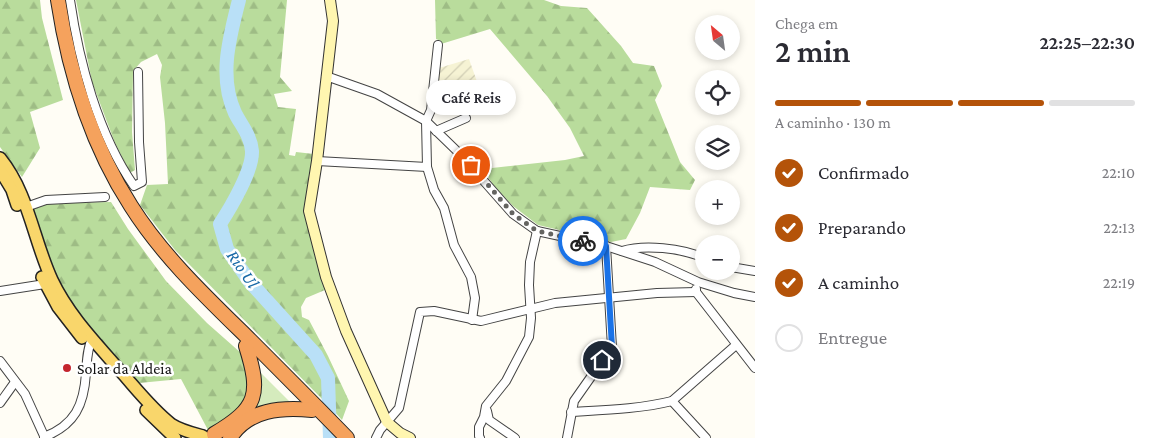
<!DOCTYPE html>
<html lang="pt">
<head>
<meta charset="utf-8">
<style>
	:root { --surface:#fff; --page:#f7f7f7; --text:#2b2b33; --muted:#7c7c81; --line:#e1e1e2; --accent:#b45309 }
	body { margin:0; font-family:"Crimson Pro",serif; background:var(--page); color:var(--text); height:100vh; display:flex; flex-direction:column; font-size:19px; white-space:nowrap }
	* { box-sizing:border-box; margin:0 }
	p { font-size:16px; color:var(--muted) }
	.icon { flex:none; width:28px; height:28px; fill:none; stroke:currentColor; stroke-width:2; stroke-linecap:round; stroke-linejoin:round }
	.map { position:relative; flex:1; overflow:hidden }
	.details { display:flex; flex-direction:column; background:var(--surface); width:400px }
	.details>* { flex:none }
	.needle { width:32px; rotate:331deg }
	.buttons { position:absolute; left:695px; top:15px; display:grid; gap:10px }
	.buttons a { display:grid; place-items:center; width:45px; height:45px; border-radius:50%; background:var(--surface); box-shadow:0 2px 8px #0003; font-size:25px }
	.pin { position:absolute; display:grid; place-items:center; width:42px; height:42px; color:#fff; margin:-21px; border:2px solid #fff; border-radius:50%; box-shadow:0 1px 5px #0007 }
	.courier { position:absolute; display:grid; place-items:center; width:50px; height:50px; margin:-25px; border:4px solid #1a73e8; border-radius:50%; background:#fff; color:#222; box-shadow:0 1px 6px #0007 }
	.bubble { position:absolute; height:35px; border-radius:18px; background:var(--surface); box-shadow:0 2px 8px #0003; font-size:16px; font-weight:600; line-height:35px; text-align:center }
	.headline em { font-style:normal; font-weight:600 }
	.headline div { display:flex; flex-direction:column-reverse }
	.headline { display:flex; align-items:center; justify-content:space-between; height:85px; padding:0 20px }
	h1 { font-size:32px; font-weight:600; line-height:38px }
	.bar { display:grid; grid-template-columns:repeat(4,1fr); gap:8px 5px; align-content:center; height:60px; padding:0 20px }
	.bar i { height:6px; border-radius:4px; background:var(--line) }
	.bar .active { background:var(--accent) }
	.bar p { grid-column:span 4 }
	ol { padding:0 20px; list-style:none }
	li { display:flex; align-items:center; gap:15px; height:55px }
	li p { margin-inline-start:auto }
	li .icon { padding:5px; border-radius:50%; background:var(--accent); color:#fff; stroke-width:4 }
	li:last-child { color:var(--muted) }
	li i { width:28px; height:28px; border:2px solid var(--line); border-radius:50% }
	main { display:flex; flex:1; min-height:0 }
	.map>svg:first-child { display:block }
	.farmland { fill:url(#farmland-furrows) }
	.grass { fill:#d5ebbd }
	.forest { fill:url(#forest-firs) }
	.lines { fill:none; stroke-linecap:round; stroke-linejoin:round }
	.river { stroke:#b9e0f7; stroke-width:14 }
	.street-casing { stroke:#444; stroke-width:10 }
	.secondary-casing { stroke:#333; stroke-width:12 }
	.primary-casing { stroke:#222; stroke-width:14 }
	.highway-casing { stroke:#222; stroke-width:16 }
	.street { stroke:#fff; stroke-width:8 }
	.secondary { stroke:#fff6b0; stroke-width:10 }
	.primary { stroke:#f9d66b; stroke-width:11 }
	.highway { stroke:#f5a25d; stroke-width:14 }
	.done { stroke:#646461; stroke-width:5; stroke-dasharray:0 9 }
	.route { stroke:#1a73e8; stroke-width:6 }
	.poi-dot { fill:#c4262e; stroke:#fff; stroke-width:2 }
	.labels { text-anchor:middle; stroke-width:5; stroke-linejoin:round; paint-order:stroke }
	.poi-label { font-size:16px; fill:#111; stroke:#fff; text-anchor:start }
	.water-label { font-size:18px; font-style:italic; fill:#1768a6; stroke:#fff }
</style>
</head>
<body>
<main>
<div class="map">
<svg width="755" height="438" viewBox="0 0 755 438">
	<defs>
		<pattern id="farmland-furrows" width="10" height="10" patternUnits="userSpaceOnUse" patternTransform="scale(1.25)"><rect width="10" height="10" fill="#f6f3d4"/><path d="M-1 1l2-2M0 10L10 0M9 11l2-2" fill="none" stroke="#d2cfb5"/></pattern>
		<pattern id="forest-firs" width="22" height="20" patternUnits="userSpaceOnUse" patternTransform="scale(1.25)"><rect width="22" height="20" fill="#b9dc9c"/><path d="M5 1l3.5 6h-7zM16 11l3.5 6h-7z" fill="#9ebc85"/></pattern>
	</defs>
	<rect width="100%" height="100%" fill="#fffdf5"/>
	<!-- farmland -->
	<path class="farmland" d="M469,59L481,93L433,111L439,68Z"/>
	<!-- grass -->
	<path class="grass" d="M258,370L293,405C278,403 264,403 251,412Z"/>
	<!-- forest -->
	<g class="forest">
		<path d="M0,0H40L42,18L63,100L30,112L40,148L22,177L0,147Z"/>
		<path d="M76,0H235L222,65L226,94L231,112L243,132L247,156L240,180L217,222L224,250L240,273L317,362L325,380V402L175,250L140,205L147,185L168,184L165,123L160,77L162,65L157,54L141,62L133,71L132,132L135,170L130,173L115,143L92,82Z"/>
		<path d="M241,0H287L280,77L292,91L274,94L278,107L296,109L289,155L295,156L296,152L314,154L305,202L307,222L325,290L306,298L301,307L302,317L309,320L328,356L349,401L342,420L332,409C331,399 332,389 329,379C313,327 249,294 228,243C226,239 224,230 224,225C225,216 232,209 237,202C245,189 254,168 254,152C254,144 250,131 245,124C242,118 238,113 236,108C224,67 231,40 241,0Z"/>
		<path d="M435,0H544L561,6L587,8L621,46L633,63L654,66L662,86L655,100L680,162L695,180L690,190L650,187L640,213L626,239L611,242L538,225L513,206L494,186L483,169L565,160L584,156L570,128L547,96L490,29L441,44V41L436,39Z"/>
		<path d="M111,202L128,229L166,281L207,323L241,353L247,362L248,402L223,425L208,430L181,379L139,383C116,358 91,332 71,303C52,276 43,242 32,211L38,205L55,203Z"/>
	</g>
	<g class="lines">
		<!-- river -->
		<path class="river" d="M239,0C230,36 218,76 235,113C241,125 251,136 252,151C253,170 231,207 220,224L227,249L250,282L316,355L328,378L330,438"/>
		<!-- street casing -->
		<g class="street-casing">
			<g id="street">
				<path d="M70,0C79,62 98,134 134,186L142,182L139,142L138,72"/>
				<path d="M438,45L431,110L426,121L427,167L434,190L444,208L454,245L471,277L475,298L472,320"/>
				<path d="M326,76L377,94L426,121L460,154L513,214L537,231L606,246L655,262L698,282L734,293L755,297"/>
				<path d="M436,131L466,118"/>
				<path d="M317,161L427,167"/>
				<path d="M26,207L46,200L105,197"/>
				<path d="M622,251C644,244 682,248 704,258"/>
				<path d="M731,267L755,271"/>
				<path d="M696,289V292L755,368"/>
				<path d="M0,291L45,284"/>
				<path d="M0,361L25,394L45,438"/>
				<path d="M672,401L706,438"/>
				<path d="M0,403L15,382"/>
				<path d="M487,411L489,420L515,438"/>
				<path d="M571,412C605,410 640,409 672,401L736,345"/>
				<path d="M44,437C75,425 84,405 86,373C87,360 87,350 92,338"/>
				<path d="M376,438L380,430L399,408L420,312L434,311L481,321L555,303L657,293L696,292"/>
				<path d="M480,438L479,436V427L484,417L486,406L506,381L529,337L531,318L529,285L530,262L537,231"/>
				<path d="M567,438L574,401L612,347L606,246"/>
			</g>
		</g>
		<!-- secondary casing -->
		<g class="secondary-casing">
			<path id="secondary" d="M330,0L333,21L317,161L309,211L326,277L346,331L387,422L400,433L410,438"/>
		</g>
		<!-- primary casing -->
		<g class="primary-casing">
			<g id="primary">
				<path d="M0,158C29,194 33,239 52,280C69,316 98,345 123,374C138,391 153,410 171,424C180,430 192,433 203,436"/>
				<path d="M0,170L12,190L17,205"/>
				<path d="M42,277L58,307L82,338"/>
				<path d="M146,410L175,438"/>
			</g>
		</g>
		<!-- highway casing -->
		<g class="highway-casing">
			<g id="highway">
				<path d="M58,0C69,72 91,144 131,206C162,255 204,295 246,336C280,370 314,404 347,438"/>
				<path d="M214,434C258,408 261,394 246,346"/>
				<path d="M230,438C248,409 282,407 312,410"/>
			</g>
		</g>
		<!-- street -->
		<use href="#street" class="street"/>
		<!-- secondary -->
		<use href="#secondary" class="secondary"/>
		<!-- primary -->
		<use href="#primary" class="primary"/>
		<!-- highway -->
		<use href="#highway" class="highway"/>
	</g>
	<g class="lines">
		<!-- done -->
		<path class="done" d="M471,165L513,214L537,231L583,241"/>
		<!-- route -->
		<path class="route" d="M583,241L606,246L612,347L602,360"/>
	</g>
	<!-- markers -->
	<circle class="poi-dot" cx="67" cy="368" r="5"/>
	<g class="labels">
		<!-- poi labels -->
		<g class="poi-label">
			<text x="77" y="374">Solar da Aldeia</text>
		</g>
		<!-- water labels -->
		<g class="water-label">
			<text transform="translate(243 269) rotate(55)" y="6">Rio Ul</text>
		</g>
	</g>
</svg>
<div class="buttons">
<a><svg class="needle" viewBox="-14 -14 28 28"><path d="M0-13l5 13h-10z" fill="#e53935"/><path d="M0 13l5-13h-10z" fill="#7c7c81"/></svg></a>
<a><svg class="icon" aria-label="locate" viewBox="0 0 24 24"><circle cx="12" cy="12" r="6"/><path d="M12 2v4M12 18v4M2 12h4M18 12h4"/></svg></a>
<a><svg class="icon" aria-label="layers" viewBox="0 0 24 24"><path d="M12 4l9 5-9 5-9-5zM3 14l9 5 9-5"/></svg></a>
<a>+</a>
<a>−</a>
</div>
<div class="pin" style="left:471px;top:165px;background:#ea580c"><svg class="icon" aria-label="bag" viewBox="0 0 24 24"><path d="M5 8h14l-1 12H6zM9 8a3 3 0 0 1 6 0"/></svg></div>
<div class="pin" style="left:602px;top:360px;background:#1f2937"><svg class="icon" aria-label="home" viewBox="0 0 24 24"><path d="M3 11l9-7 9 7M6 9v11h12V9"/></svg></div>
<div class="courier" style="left:583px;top:241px"><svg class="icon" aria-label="bike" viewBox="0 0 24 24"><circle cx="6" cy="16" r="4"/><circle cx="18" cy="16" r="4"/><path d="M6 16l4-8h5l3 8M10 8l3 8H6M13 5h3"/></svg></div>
<div class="bubble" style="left:426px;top:80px;width:90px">Café Reis</div>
</div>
<section class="details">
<div class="headline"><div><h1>2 min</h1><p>Chega em</p></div><em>22:25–22:30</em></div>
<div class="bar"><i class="active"></i><i class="active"></i><i class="active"></i><i></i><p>A caminho · 130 m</p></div>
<ol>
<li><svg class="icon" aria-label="check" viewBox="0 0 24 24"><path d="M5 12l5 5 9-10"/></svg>Confirmado<p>22:10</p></li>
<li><svg class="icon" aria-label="check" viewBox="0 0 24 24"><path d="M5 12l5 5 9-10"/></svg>Preparando<p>22:13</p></li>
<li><svg class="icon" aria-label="check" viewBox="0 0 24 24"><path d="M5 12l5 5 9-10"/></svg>A caminho<p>22:19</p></li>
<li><i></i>Entregue</li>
</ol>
</section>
</main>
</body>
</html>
